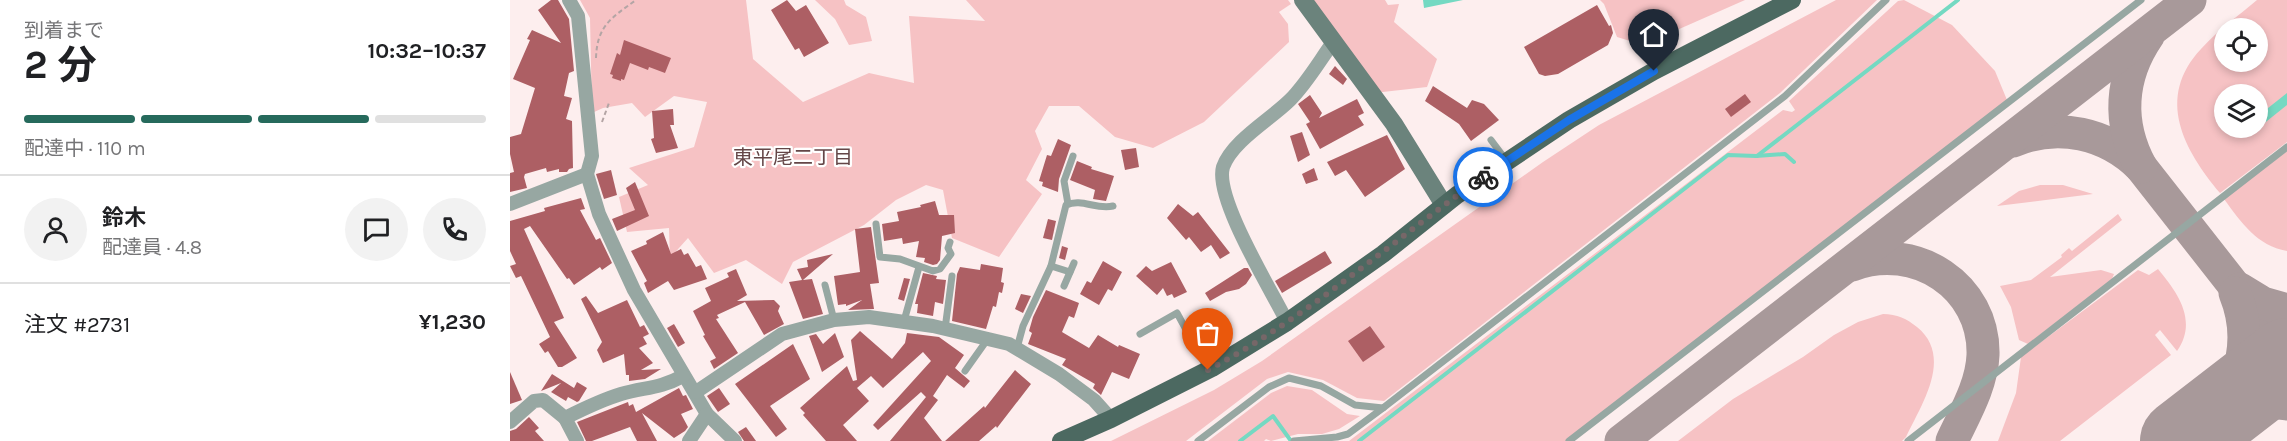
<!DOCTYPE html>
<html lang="ja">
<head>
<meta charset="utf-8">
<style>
	:root { --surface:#fff; --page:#f2f2f2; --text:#202124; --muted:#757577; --line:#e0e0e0; --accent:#266a5c }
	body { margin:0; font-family:Karla,"Noto Sans JP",sans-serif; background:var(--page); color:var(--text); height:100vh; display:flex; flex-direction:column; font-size:22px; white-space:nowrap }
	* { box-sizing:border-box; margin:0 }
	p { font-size:20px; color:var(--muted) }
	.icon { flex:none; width:33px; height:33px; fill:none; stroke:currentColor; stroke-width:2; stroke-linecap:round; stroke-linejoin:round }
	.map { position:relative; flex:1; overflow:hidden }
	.sheet { display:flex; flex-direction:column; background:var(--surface); width:510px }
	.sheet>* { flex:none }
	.buttons { position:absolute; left:1704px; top:18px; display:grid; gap:12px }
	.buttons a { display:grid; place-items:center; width:54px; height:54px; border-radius:50%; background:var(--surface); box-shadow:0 3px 9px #0003; font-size:30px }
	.pin { position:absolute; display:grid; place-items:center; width:51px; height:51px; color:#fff; margin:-62px -26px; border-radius:50% 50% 50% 0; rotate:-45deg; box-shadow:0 0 6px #0007 }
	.pin .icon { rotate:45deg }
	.courier { position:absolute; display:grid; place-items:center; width:60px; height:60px; margin:-30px; border:4px solid #1a73e8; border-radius:50%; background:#fff; color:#222; box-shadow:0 2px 8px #0007 }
	.summary em { font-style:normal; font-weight:700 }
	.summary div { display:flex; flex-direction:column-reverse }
	.summary { display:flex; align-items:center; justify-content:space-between; height:102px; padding:0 24px }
	h1 { font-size:39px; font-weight:700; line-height:45px }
	.bar { display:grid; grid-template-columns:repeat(4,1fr); gap:9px 6px; align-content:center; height:72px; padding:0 24px }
	.bar i { height:8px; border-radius:4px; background:var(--line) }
	.bar .active { background:var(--accent) }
	.bar p { grid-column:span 4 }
	.line { display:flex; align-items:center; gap:15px; padding:0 24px; border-top:2px solid var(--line) }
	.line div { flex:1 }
	.round { display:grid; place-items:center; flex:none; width:63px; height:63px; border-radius:32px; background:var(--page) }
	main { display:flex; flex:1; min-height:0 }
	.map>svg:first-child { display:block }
	.green { fill:#f6c2c4; fill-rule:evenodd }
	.water { fill:#74d9c2 }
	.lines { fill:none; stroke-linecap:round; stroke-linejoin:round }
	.stream { stroke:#74d9c2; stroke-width:4 }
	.taxiway { stroke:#a8999a; stroke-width:33 }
	.runway { stroke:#a8999a; stroke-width:84 }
	.building { fill:#ad5f64 }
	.path { stroke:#b4a5a5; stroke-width:2; stroke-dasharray:4.5 3; stroke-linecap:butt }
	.lane { stroke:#97a7a2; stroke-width:7 }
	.street { stroke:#97a7a2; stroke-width:14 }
	.secondary { stroke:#6b837c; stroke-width:18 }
	.primary { stroke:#4c6961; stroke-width:18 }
	.done { stroke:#766768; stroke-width:6; stroke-dasharray:0 10.8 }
	.route { stroke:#1a73e8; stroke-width:8 }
	.labels { text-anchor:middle; stroke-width:4.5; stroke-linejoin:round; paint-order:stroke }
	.neighbourhood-label { font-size:20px; fill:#644647; stroke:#fff }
</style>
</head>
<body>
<main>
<section class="sheet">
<div class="summary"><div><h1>2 分</h1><p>到着まで</p></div><em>10:32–10:37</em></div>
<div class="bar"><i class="active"></i><i class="active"></i><i class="active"></i><i></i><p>配達中 · 110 m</p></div>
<div class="line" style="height:108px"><a class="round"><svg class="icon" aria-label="person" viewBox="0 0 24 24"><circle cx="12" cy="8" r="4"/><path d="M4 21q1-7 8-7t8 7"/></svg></a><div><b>鈴木</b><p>配達員 · 4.8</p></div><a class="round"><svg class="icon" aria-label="chat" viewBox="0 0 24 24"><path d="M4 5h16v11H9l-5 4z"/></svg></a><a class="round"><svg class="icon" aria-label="phone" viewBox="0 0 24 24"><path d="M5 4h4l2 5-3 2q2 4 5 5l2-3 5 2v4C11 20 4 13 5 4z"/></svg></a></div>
<div class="line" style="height:78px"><div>注文 #2731</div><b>¥1,230</b></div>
</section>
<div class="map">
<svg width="1777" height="441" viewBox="0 0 1777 441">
	<rect width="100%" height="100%" fill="#fdeeee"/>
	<!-- green -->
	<g class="green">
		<path d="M70,0H236L243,59L293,102L359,73L404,83L399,16L475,21L456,0H778L781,4L769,12L778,24L779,42L694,122L643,148L605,137L569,106H539L525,131L532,149L516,180L532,194L489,257L442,238L433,190L416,185L386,200L354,225L283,262L272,284L236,260L204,273L178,238L160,258L159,228L117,232L109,197L138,185L119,168L184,147L197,102L164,96L135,117L122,103L93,108L82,113L80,18Z"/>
		<path d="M305,0H334L336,5L356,17L362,41L339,45L325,19Z"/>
		<path d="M791,0H875L878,5L889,4L884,22L927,59L917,87L864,93Z"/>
		<path d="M1090,0H1235L1133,45L1107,37L1094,4Z"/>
		<path d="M1326,0H1367L1270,93L874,401L847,398L813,380L778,372L757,379L676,441H601L704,390L752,361L1033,162L1089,125Z"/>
		<path d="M1394,0L1442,25L1485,71L1497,100L1056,441H839L1273,110L1282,112L1285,110L1279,101L1388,1Z"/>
		<path d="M1747,0H1777V142L1710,193C1674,150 1645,98 1691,49C1707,31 1728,16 1747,0ZM1714,28H1748V62H1714ZM1714,94H1748V128H1714Z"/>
		<path d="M1777,151V251C1747,246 1731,222 1714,199Z"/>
		<path d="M1530,185H1553L1583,194L1487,206L1509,191Z"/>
		<path d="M1608,214L1612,220L1540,277L1591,270L1604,274L1602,279L1518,344L1509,340L1501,307L1490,286L1521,280L1552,257L1551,255L1559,248L1562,251Z"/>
		<path d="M1648,269C1668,293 1688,321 1667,351L1650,330L1645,335L1661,355L1550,441H1488L1506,393L1511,357L1628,270L1639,275Z"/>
		<path d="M1373,314C1387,314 1397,319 1407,327C1444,357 1411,405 1396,437L1392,441H1168L1223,399L1293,357L1324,335L1348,322Z"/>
		<path d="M777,386L802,390L837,414L850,416L829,429L812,434H788L761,441L756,439L754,441H698L761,393Z"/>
	</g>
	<!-- water -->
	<g class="water">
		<path d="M913,0H953L914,8Z"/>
		<path d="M1777,93V105L1752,125L1748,116Z"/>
	</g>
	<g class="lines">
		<!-- stream -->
		<g class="stream">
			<path d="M1247,156L1448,0"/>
			<path d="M730,441L763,416L781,441"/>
			<path d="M849,441L1218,155L1246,156L1275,154L1284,162"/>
		</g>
		<!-- taxiway -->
		<g class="taxiway">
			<path d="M1503,141C1548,122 1597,133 1631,167L1777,353"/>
			<path d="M1631,167C1607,123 1610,77 1638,36"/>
			<path d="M1342,265C1405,241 1475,286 1473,355C1472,385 1454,415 1442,441"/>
			<path d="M1730,289L1753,303L1777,310"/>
			<path d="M1702,418C1733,383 1743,337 1725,293"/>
			<path d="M1702,418C1726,406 1750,400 1777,404"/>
			<path d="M1111,441L1680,0"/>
		</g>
		<!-- runway -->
		<path class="runway" d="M1672,441L1777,360"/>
	</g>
	<!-- building -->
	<g class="building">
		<path d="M41,0H48L59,19L64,71L59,73L54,96L62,98L56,119L62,121L63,168L59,169L57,172H49V169L37,172L36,168L15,174L14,177L17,188L0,192V173L4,172L0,154V137L11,134L25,88L3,79L20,40L17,39L22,30L51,43L28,10Z"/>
		<path d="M277,0L286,11L296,5L319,43L294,57L289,48L285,50L261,10Z"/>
		<path d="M1087,5L1099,26L1101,25L1103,33L1098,45L1048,74L1035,76L1029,74L1014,47Z"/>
		<path d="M114,40L161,58L155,73L139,67L138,70L120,63L114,80L111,79V81L102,78L103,75L100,74L107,53L110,55Z"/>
		<path d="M825,66L837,79L833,85L819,74Z"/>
		<path d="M923,86L957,108L962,100L974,104L989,120L961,141L949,124L915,101Z"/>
		<path d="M1235,94L1241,102L1221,117L1215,109Z"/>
		<path d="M800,95L812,113L809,118L847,99L854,113L848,116L854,125L810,149L796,124L800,122L788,104Z"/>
		<path d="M163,109L164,125H160L168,148L146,153L141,139L144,138L142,111Z"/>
		<path d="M792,132L800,155L788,162L780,136Z"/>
		<path d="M877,135L895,169L855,197L836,170L825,176L817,162Z"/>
		<path d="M548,139L561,145L549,179L548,192L532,186L533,182L529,181L537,155L541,156Z"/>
		<path d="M626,148L629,167L615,170L611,150Z"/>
		<path d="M567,161L582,167L581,169L604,176L596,201L583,199L585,190L560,180Z"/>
		<path d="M804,168L808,180L796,184L792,174Z"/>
		<path d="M101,170L107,195L94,199L86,174Z"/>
		<path d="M125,182L139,216L107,231L102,219L125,210L116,188Z"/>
		<path d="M71,198L75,209L70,210L86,240L90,238L91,240L102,263L92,270L90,267L64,285L59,278L57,279L20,226L14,229L54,318L44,322L67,358L52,367H48L38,351L35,353L29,344L40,337L11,276L6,278L0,266L6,264L0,251V221L35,211L34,208Z"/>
		<path d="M425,201L429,215H444L445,233L432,236L430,260L427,264L423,265L414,262L415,258L406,257L409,241L393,244L392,238L374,241L372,224L389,221L387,212L411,207L410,205Z"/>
		<path d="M668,204L683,216L688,212L720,253L710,259L701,245L691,252L679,237L676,240L657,218Z"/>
		<path d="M538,219L546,221L542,240L533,238Z"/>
		<path d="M361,227L369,283L360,284L364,309L338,310L352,300L336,306V304L328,305L324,276L350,272L345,229Z"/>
		<path d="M153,232L161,254L171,249L174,255L178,253L186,267L191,265L197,279L164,290L158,281L138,293L134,283L137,281L121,251L137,244L136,241Z"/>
		<path d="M552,246L558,248L555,260L549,258Z"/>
		<path d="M815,251L822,263L772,293L765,281Z"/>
		<path d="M323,254L293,280L302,279L313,314L293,319L279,282L292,280L287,269L298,267L297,260Z"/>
		<path d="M593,261L612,272L602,291L598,289L589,305L570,294L577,281L581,283Z"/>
		<path d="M661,262L677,292L664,298L662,294L657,296L653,288L647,295L626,276L636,266L642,271Z"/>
		<path d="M471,264L493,268L491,282L494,283L492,293L489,292L486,307L483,306L476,329L442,321L447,274L450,267L470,270Z"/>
		<path d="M734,268H738L742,275L736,284L729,289L716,292L700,301L695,293Z"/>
		<path d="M226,269L237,295L227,301L264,300L270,306L268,311L274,324L254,335L235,302L207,315L209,318L206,319L228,353L204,369L200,361L206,358L193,336L195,335L183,311L201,301L195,288L219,277L217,273Z"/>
		<path d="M413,273L427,276L426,279L436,280L433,304L425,302L423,316L407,313L408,304H405Z"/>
		<path d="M394,278L400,279L394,301L388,299Z"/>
		<path d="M536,290L569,303L564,318L559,316L552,332L579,348L588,335L608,347L609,345L630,354L619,379L602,372L591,395L583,388L585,384L552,365L556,359L518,344L522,333L519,331L523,317Z"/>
		<path d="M511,294L521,296L513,313L505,309Z"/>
		<path d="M76,296L88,313L117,300L130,327L134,325L139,334L133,337L137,344L129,348L143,363L131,370L151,369L135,379L119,381V375H116L114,354L93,363L87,350L92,342L71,299Z"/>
		<path d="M164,324L175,343L168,347L157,328Z"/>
		<path d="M860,326L875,347L853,362L838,341Z"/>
		<path d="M350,331L382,359L395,343L397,333L429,337L454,355L445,368L460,381L454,388L437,375L423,396L428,400L414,418L432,441H380L416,397L411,392L368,430L363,425L421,361L413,352L373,388L361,376L347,388L359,401L333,425L347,441H316L293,415L295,413L290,408L337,366L343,381L347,380L341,340Z"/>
		<path d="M325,333L334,357L312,372L299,336L306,334L313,344Z"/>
		<path d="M283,344L300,379L260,406L277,429L266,437L225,384Z"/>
		<path d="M505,370L521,384L487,428L486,426L469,441H435L474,406L475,408Z"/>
		<path d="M0,372L12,400L0,404Z"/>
		<path d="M42,374L64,388L67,382L77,388L69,401L67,402L58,397L56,401L41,392L51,383L31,391Z"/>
		<path d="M169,388L173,396L176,395L183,409L171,414L178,427L175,431L164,438L132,413L147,441H127L120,427L82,441H76L67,422L118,402L119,406L123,404L126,412Z"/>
		<path d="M209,388L220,404L208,412L197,396Z"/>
		<path d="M19,417L29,428L25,431L34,441H0V431L6,429Z"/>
		<path d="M236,427L246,441H234L228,432Z"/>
	</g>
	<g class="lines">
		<!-- path -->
		<g class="path">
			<path d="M86,58C87,26 101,18 126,0"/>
			<path d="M92,122L99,103"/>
		</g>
		<!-- lane -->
		<g class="lane">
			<path d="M981,140L996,160"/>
			<path d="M558,204L554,181L563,156"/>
			<path d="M366,224L370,257L390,259L423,271L430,269L441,254L438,248L440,242"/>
			<path d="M541,266L560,272"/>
			<path d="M315,285L324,320"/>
			<path d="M554,286L564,263"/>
			<path d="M394,321L409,267"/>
			<path d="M435,329L442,276"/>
			<path d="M630,334L667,313L697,368"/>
			<path d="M507,348L513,326L541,266L556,205C572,198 586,210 603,206"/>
			<path d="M455,371L477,340"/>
			<path d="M688,441L759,387L779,378L811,386L845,405L873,408L1275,96L1376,0"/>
			<path d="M784,441L827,437L838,434L873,408"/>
			<path d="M1059,441L1631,0"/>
			<path d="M1398,441L1777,147"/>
		</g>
		<!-- street -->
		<g class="street">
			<path d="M59,0L68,16L82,156L77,174L89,214L124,290L197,414L225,441"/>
			<path d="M0,204L77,174"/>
			<path d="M777,322C762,291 704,198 713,167C722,141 761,119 780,100C797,83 810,60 824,41"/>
			<path d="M186,392L272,334L324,320L359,317L423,326L499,344L549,374L584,400L601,419"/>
			<path d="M55,418L67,441"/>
			<path d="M0,422L24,401L33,400L55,418C73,409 91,400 111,394C135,387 149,389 173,376"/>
			<path d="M179,441L197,414"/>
		</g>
		<!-- secondary -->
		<path class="secondary" d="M793,0L884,124L934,205"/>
		<!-- primary -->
		<path class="primary" d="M551,441L601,419L702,368L777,322L873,254L947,195L1059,120L1144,71L1282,0"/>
	</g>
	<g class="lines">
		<!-- done -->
		<path class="done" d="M698,370C798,317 882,241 973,177"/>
		<!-- route -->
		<path class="route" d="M973,177L1059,120L1144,71"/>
	</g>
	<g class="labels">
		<!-- neighbourhood labels -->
		<g class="neighbourhood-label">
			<text x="283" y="164">東平尾二丁目</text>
		</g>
	</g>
</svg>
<div class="buttons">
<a><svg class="icon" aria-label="locate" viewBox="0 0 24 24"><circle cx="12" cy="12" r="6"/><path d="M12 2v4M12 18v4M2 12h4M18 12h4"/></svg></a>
<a><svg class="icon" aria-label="layers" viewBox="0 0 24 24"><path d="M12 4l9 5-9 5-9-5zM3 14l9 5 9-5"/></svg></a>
</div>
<div class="pin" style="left:698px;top:370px;background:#ea580c"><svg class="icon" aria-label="bag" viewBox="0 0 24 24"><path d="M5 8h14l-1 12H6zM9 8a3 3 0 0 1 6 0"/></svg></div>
<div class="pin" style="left:1144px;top:71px;background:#1f2937"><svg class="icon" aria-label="home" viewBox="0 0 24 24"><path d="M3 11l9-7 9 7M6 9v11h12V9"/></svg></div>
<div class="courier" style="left:973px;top:177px"><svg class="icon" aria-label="bike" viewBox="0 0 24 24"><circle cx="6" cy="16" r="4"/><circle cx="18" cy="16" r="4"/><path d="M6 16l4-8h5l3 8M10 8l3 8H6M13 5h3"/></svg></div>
</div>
</main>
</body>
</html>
